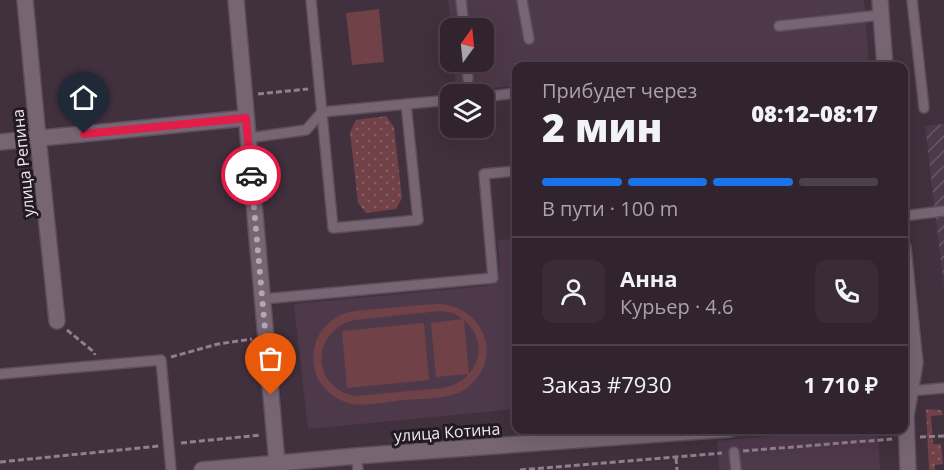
<!DOCTYPE html>
<html lang="ru">
<head>
<meta charset="utf-8">
<style>
	:root { --surface:#31242e; --page:#392c36; --text:#f1f3f6; --muted:#a8a4aa; --line:#4c414a; --accent:#1a73e8 }
	body { margin:0; font-family:"Open Sans",sans-serif; background:var(--page); color:var(--text); height:100vh; display:flex; flex-direction:column; font-size:22px; white-space:nowrap }
	* { box-sizing:border-box; margin:0 }
	p { font-size:20px; color:var(--muted) }
	.icon { flex:none; width:33px; height:33px; fill:none; stroke:currentColor; stroke-width:2; stroke-linecap:round; stroke-linejoin:round }
	.map { position:relative; flex:1; overflow:hidden }
	.sheet { position:absolute; left:512px; top:62px; width:396px; height:372px; display:flex; flex-direction:column; background:var(--surface); border-radius:12px; box-shadow:0 6px 24px #0002,0 0 0 2px var(--line) }
	.sheet>* { flex:none }
	.needle { width:39px; rotate:15deg }
	.controls { position:absolute; left:440px; top:18px; display:grid; gap:12px }
	.controls a { display:grid; place-items:center; width:54px; height:54px; border-radius:12px; background:var(--surface); box-shadow:0 6px 24px #0002,0 0 0 2px var(--line); font-size:30px }
	.pin { position:absolute; display:grid; place-items:center; width:51px; height:51px; color:#fff; margin:-62px -26px; border-radius:50% 50% 50% 0; rotate:-45deg; box-shadow:0 0 6px #0007 }
	.pin .icon { rotate:45deg }
	.courier { position:absolute; display:grid; place-items:center; width:60px; height:60px; margin:-30px; border:4px solid #e11d48; border-radius:50%; background:#fff; color:#222; box-shadow:0 2px 8px #0007 }
	.summary em { font-style:normal; font-weight:800 }
	.summary div { display:flex; flex-direction:column-reverse }
	.summary { display:flex; align-items:center; justify-content:space-between; height:102px; padding:0 30px }
	h1 { font-size:39px; font-weight:800; line-height:45px }
	.bar { display:grid; grid-template-columns:repeat(4,1fr); gap:9px 6px; align-content:center; height:72px; padding:0 30px }
	.bar i { height:8px; border-radius:4px; background:var(--line) }
	.bar .current { background:var(--accent) }
	.bar p { grid-column:span 4 }
	.line { display:flex; align-items:center; gap:15px; padding:0 30px; border-top:2px solid var(--line) }
	.line div { flex:1 }
	.round { display:grid; place-items:center; flex:none; width:63px; height:63px; border-radius:12px; background:var(--page) }
	.map>svg:first-child { display:block }
	.built { fill:#4e394b }
	.industrial { fill:url(#industrial-furrows) }
	.grass { fill:url(#grass-dots) }
	.green { fill:#704247; fill-rule:evenodd }
	.lines { fill:none; stroke-linecap:round; stroke-linejoin:round }
	.service-casing { stroke:#5c4e5a; stroke-width:12 }
	.minor-casing { stroke:#5c4e5a; stroke-width:18 }
	.tertiary-casing { stroke:#5c4e5a; stroke-width:18 }
	.path { stroke:#8e808c; stroke-width:3; stroke-dasharray:6 3; stroke-linecap:butt }
	.service { stroke:#776574; stroke-width:9 }
	.minor { stroke:#776574; stroke-width:15 }
	.tertiary { stroke:#776574; stroke-width:15 }
	.done { stroke:#b4a7b2; stroke-width:6; stroke-dasharray:0 10.8 }
	.route { stroke:#e11d48; stroke-width:8 }
	.labels { text-anchor:middle; stroke-width:6; stroke-linejoin:round; paint-order:stroke }
	.street-label { font-size:16px; fill:#f2e7f0; stroke:#231b22 }
</style>
</head>
<body>
<div class="map">
<svg width="944" height="470" viewBox="0 0 944 470">
	<defs>
		<pattern id="industrial-furrows" width="10" height="10" patternUnits="userSpaceOnUse" patternTransform="scale(1.5)"><rect width="10" height="10" fill="#4e394b"/><path d="M-1 1l2-2M0 10L10 0M9 11l2-2" fill="none" stroke="#685665"/></pattern>
		<pattern id="grass-dots" width="8" height="8" patternUnits="userSpaceOnUse" patternTransform="scale(1.5)"><rect width="8" height="8" fill="#704247"/><path d="M2 2h.1M6 6h.1" fill="none" stroke="#855d62" stroke-width="1.8" stroke-linecap="round"/></pattern>
	</defs>
	<rect width="100%" height="100%" fill="#41303e"/>
	<!-- built -->
	<g class="built">
		<path d="M448,0H864L869,66H516V86L456,91L454,62H483V28H451Z"/>
		<path d="M516,239V409L308,429L294,304L487,286L495,283L499,277L500,267L498,240Z"/>
		<path d="M855,429H878L880,470H719L717,441Z"/>
	</g>
	<!-- industrial -->
	<path class="industrial" d="M944,124V287L925,126Z"/>
	<!-- grass -->
	<g class="grass">
		<path d="M386,116L394,127L402,198L396,209L366,213L358,203L350,132L356,120Z"/>
		<path d="M926,409L942,410L943,415L931,416L933,444H941L943,464L935,465V470H929Z"/>
	</g>
	<!-- green -->
	<g class="green">
		<path d="M379,9L384,62L352,65L346,13Z"/>
		<path d="M436,304C482,304 506,357 468,387C464,391 458,393 452,395C436,399 418,399 402,400C386,402 368,406 352,404C340,401 329,395 322,385C314,375 312,362 314,350C316,335 327,321 341,315C352,310 365,310 377,309C397,307 416,305 436,304ZM440,311L453,313L463,319L431,323L436,377L469,374L464,320C492,344 477,382 443,388L356,396C311,389 310,331 354,320Z"/>
		<path d="M424,323L429,380L347,388L342,331Z"/>
	</g>
	<g class="lines">
		<!-- service casing -->
		<g class="service-casing">
			<g id="service">
				<path d="M311,0L333,228L418,220L406,104"/>
				<path d="M461,0L464,28"/>
				<path d="M522,0L529,39"/>
				<path d="M912,0L924,108"/>
				<path d="M779,26L881,15"/>
				<path d="M467,62L468,79"/>
				<path d="M483,97L516,93"/>
				<path d="M248,138L306,130L322,112L450,100"/>
				<path d="M903,216L944,211"/>
				<path d="M263,299L493,278L484,174L516,171"/>
				<path d="M0,374L161,360L171,470"/>
				<path d="M910,391L944,388"/>
				<path d="M734,452L736,470"/>
				<path d="M356,456L358,470"/>
			</g>
		</g>
		<!-- minor casing -->
		<g class="minor-casing">
			<g id="minor">
				<path d="M25,0L38,138L57,321"/>
				<path d="M236,0L277,463"/>
				<path d="M0,142L246,118"/>
			</g>
		</g>
		<!-- tertiary casing -->
		<g class="tertiary-casing">
			<g id="tertiary">
				<path d="M880,0L885,66"/>
				<path d="M903,248L915,363L906,416L908,470"/>
				<path d="M202,470L356,456L730,429"/>
			</g>
		</g>
		<!-- path -->
		<g class="path">
			<path d="M258,94L308,89"/>
			<path d="M67,330L94,352L95,355"/>
			<path d="M171,357L218,344L252,339"/>
			<path d="M920,437L944,436"/>
			<path d="M181,443L261,435"/>
			<path d="M743,451L892,439"/>
			<path d="M676,458L677,470"/>
			<path d="M0,462L159,446"/>
			<path d="M520,470L722,453"/>
		</g>
		<!-- service -->
		<use href="#service" class="service"/>
		<!-- minor -->
		<use href="#minor" class="minor"/>
		<!-- tertiary -->
		<use href="#tertiary" class="tertiary"/>
	</g>
	<g class="lines">
		<!-- done -->
		<path class="done" d="M251,175L271,395"/>
		<!-- route -->
		<path class="route" d="M84,134L246,118L251,175"/>
	</g>
	<g class="labels">
		<!-- street labels -->
		<g class="street-label">
			<text transform="translate(23 163) rotate(-96)" y="6">улица Репина</text>
			<text transform="translate(447 432) rotate(-4)" y="6">улица Котина</text>
		</g>
	</g>
</svg>
<div class="controls">
<a><svg class="needle" viewBox="-14 -14 28 28"><path d="M0-13l5 13h-10z" fill="#e53935"/><path d="M0 13l5-13h-10z" fill="#a8a4aa"/></svg></a>
<a><svg class="icon" aria-label="layers" viewBox="0 0 24 24"><path d="M12 4l9 5-9 5-9-5zM3 14l9 5 9-5"/></svg></a>
</div>
<div class="pin" style="left:271px;top:395px;background:#ea580c"><svg class="icon" aria-label="bag" viewBox="0 0 24 24"><path d="M5 8h14l-1 12H6zM9 8a3 3 0 0 1 6 0"/></svg></div>
<div class="pin" style="left:84px;top:134px;background:#1f2937"><svg class="icon" aria-label="home" viewBox="0 0 24 24"><path d="M3 11l9-7 9 7M6 9v11h12V9"/></svg></div>
<div class="courier" style="left:251px;top:175px"><svg class="icon" aria-label="car" viewBox="0 0 24 24"><path d="M5 17H2v-5l4-1 3-4h7l3 4 3 1v5h-3M9 17h6M6 11h13"/><circle cx="7" cy="17" r="2"/><circle cx="17" cy="17" r="2"/></svg></div>
<section class="sheet">
<div class="summary"><div><h1>2 мин</h1><p>Прибудет через</p></div><em>08:12–08:17</em></div>
<div class="bar"><i class="current"></i><i class="current"></i><i class="current"></i><i></i><p>В пути · 100 m</p></div>
<div class="line" style="height:108px"><a class="round"><svg class="icon" aria-label="person" viewBox="0 0 24 24"><circle cx="12" cy="8" r="4"/><path d="M4 21q1-7 8-7t8 7"/></svg></a><div><b>Анна</b><p>Курьер · 4.6</p></div><a class="round"><svg class="icon" aria-label="phone" viewBox="0 0 24 24"><path d="M5 4h4l2 5-3 2q2 4 5 5l2-3 5 2v4C11 20 4 13 5 4z"/></svg></a></div>
<div class="line" style="height:78px"><div>Заказ #7930</div><b>1 710 ₽</b></div>
</section>
</div>
</body>
</html>
